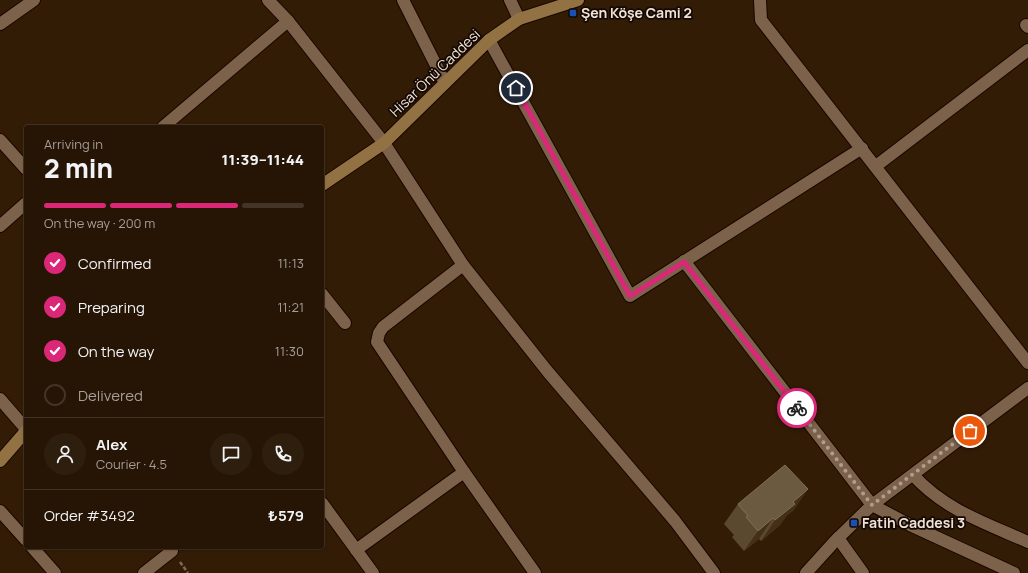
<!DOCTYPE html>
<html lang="en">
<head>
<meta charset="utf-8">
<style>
	:root { --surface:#261504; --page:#2e1e0e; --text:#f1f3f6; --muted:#a49f9a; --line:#423426; --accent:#db2777 }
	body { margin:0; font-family:Manrope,sans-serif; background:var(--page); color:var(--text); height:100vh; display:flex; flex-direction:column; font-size:15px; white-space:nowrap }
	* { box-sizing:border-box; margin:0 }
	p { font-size:13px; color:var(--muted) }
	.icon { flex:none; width:22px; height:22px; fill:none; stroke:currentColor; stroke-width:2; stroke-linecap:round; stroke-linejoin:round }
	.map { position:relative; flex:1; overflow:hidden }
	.details { position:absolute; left:24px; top:125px; width:300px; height:424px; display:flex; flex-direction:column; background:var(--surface); border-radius:4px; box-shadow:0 1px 3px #0004,0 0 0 1px var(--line) }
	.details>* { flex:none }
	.pin { position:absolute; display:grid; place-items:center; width:34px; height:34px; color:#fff; margin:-17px; border:2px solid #fff; border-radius:50%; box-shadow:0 1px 4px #0007 }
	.courier { position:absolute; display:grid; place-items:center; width:40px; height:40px; margin:-20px; border:3px solid #db2777; border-radius:50%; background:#fff; color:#222; box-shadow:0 1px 5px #0007 }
	.headline em { font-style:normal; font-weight:800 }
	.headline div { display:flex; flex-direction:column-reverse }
	.headline { display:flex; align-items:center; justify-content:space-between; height:68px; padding:0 20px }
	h1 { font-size:26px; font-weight:800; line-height:30px }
	.bar { display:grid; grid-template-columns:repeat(4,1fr); gap:6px 4px; align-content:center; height:48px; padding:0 20px }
	.bar i { height:5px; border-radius:3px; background:var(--line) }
	.bar .current { background:var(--accent) }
	.bar p { grid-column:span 4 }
	.line { display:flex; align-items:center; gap:10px; padding:0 20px; border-top:1px solid var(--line) }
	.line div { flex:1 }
	.round { display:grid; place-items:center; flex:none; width:42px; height:42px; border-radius:21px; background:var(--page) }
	ol { padding:0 20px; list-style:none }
	li { display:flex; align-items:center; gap:12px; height:44px }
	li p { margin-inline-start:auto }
	li .icon { padding:4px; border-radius:50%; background:var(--accent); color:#fff; stroke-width:4 }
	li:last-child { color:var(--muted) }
	li i { width:22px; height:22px; border:2px solid var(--line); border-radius:50% }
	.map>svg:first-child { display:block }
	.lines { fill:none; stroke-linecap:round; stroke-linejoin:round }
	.street-casing { stroke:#190600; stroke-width:14 }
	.secondary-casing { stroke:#190600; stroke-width:14 }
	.path { stroke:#7d6956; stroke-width:2.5; stroke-dasharray:4 2; stroke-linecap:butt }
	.street { stroke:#7d624b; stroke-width:12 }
	.secondary { stroke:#927242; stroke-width:12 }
	.wall { fill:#5b492f }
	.shaded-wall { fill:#443017 }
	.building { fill:#6c5a40; stroke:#816f58 }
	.done { stroke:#af9d8d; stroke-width:4; stroke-dasharray:0 7.2 }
	.route { stroke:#db2777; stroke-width:5 }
	.transit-dot { fill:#1a4fb4; stroke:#130903; stroke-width:1.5 }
	.labels { text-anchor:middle; stroke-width:3.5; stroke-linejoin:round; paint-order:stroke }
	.poi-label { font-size:14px; font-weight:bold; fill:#f2e2d5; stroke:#130903; text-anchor:start }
	.street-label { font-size:14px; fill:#f2e2d5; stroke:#130903 }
</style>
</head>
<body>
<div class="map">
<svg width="1028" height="573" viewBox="0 0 1028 573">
	<rect width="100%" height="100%" fill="#331c06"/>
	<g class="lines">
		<!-- street casing -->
		<g class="street-casing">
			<g id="street">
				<path d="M268,0L288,21L384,143L463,265L548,372L675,521L714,573"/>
				<path d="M403,0L445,83"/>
				<path d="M510,0L519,19"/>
				<path d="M760,0L761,20L1028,363"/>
				<path d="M0,24L34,0"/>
				<path d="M1026,25L1028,27"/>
				<path d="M489,40L630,296L862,148"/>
				<path d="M163,127L288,21"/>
				<path d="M0,140L26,169"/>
				<path d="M876,166L1028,50"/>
				<path d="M0,226L26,203"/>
				<path d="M684,261L872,505L910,525L1014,573"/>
				<path d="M463,265L383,327L379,333L377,342L464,472L535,573"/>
				<path d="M322,294L345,323"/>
				<path d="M0,399L26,429"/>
				<path d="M913,475C945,510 985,523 1028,542"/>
				<path d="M322,503L373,573"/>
				<path d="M0,511L26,540"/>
				<path d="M838,538L863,573"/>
				<path d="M32,547L55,573"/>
				<path d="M356,550L464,472"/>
				<path d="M144,573L172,551"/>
				<path d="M806,573L835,541L872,505L1028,388"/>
			</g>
		</g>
		<!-- secondary casing -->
		<g class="secondary-casing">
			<g id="secondary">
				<path d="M322,185L384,143L489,40L519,19L578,0"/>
				<path d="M0,461L26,431"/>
			</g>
		</g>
		<!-- path -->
		<path class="path" d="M180,562L188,573"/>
		<!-- street -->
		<use href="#street" class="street"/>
		<!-- secondary -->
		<use href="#secondary" class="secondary"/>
	</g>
	<!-- wall -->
	<path class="wall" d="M738,504L794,510L787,515L780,525L761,541L759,539L744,551L732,537L734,535L724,524Z"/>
	<!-- shaded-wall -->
	<g class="shaded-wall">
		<path d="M808,489L794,510L787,515L780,525L761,541L775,520L793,502Z"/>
		<path d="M773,518L759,539L744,551L758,531Z"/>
	</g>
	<!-- building -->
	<path class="building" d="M785,465L808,489L793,502L795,504L775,520L773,518L758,531L746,517L748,516L738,504Z"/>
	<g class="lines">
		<!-- done -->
		<path class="done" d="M797,408L872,505L970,431"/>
		<!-- route -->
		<path class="route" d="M516,88L630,296L684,262L797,408"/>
	</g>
	<!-- markers -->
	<g class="transit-dot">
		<rect x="569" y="9" width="8" height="8" rx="2"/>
		<rect x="850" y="519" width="8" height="8" rx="2"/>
	</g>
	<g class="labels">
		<!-- poi labels -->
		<g class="poi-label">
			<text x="581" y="18">Şen Köşe Cami 2</text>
			<text x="862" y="528">Fatih Caddesi 3</text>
		</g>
		<!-- street labels -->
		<g class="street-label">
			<text transform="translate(435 73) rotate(-44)" y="5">Hisar Önü Caddesi</text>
		</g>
	</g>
</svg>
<div class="pin" style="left:970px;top:431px;background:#ea580c"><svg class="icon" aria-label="bag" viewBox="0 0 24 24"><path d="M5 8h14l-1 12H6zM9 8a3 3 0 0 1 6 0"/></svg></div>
<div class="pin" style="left:516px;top:88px;background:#1f2937"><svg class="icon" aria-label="home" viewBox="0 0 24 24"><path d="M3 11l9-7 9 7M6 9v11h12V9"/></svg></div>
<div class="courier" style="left:797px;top:408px"><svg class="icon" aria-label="bike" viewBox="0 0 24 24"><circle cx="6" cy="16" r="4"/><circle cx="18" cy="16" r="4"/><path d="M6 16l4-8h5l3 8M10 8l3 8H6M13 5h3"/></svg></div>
<section class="details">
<div class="headline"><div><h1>2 min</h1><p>Arriving in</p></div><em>11:39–11:44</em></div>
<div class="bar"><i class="current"></i><i class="current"></i><i class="current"></i><i></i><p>On the way · 200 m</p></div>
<ol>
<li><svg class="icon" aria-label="check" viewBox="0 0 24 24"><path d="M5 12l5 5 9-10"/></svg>Confirmed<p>11:13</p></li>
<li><svg class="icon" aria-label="check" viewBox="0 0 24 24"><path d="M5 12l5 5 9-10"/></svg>Preparing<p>11:21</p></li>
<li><svg class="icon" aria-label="check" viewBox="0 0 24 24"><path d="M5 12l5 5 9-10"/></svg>On the way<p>11:30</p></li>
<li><i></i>Delivered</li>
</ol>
<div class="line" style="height:72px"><a class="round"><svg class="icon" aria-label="person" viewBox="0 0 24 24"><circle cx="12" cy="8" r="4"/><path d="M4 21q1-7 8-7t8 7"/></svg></a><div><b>Alex</b><p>Courier · 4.5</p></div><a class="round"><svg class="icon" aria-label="chat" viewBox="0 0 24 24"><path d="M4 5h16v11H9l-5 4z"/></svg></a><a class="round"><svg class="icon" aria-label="phone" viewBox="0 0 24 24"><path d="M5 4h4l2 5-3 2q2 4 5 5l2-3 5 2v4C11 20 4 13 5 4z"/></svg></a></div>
<div class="line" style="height:52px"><div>Order #3492</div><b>₺579</b></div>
</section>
</div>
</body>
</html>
